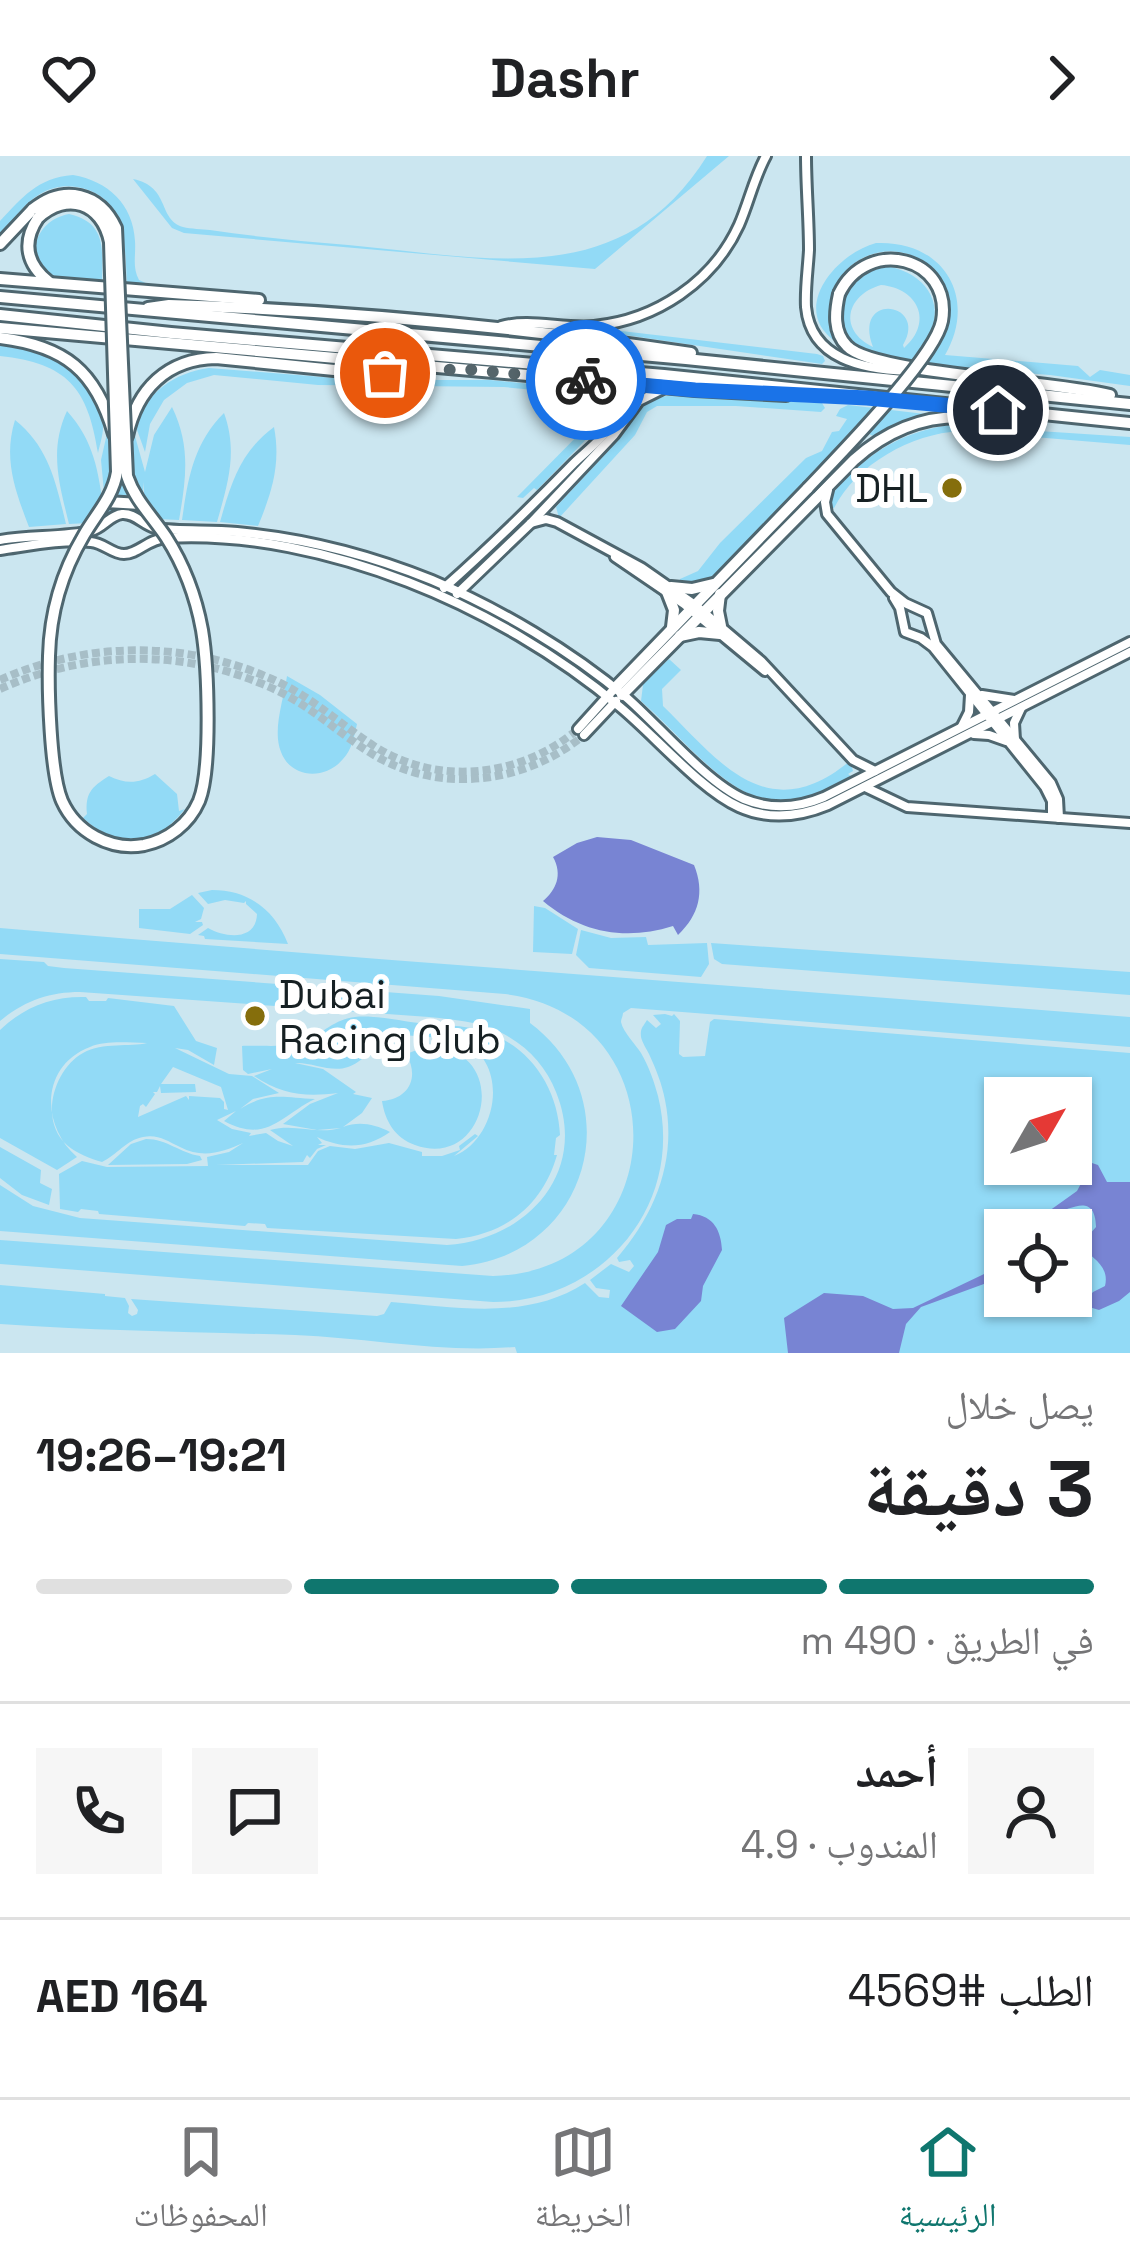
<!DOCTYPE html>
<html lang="ar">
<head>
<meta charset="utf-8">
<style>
	:root { --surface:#fff; --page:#f6f6f6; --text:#202124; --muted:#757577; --line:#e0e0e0; --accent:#0f766e }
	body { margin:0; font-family:"Space Grotesk","Noto Naskh Arabic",sans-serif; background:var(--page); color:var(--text); direction:rtl; height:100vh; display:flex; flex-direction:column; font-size:45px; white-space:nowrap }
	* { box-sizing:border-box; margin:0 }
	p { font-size:39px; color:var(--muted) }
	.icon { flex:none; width:66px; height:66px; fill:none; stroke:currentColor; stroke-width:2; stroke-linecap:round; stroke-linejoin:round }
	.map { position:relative; height:1197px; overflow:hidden; direction:ltr }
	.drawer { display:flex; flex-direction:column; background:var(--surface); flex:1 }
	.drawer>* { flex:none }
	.needle { width:78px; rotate:51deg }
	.buttons { position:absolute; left:984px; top:921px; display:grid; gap:24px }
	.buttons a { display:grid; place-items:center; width:108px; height:108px; border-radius:0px; background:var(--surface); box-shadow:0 3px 9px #0004; font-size:60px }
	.pin { position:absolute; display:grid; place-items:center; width:102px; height:102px; color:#fff; margin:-51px; border:6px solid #fff; border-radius:50%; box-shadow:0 3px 12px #0007 }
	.courier { position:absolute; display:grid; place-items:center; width:120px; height:120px; margin:-60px; border:9px solid #1a73e8; border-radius:50%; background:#fff; color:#222; box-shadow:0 3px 15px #0007 }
	.headline em { font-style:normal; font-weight:800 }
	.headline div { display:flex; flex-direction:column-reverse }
	.headline { display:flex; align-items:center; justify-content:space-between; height:204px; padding:0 36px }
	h1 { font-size:78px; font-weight:800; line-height:90px }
	.bar { display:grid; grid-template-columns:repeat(4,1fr); gap:18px 12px; align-content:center; height:144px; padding:0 36px }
	.bar i { height:15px; border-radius:9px; background:var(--line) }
	.bar .selected { background:var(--accent) }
	.bar p { grid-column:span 4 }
	.line { display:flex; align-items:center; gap:30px; padding:0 36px; border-top:3px solid var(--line) }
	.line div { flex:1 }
	.round { display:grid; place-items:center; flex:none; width:126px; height:126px; border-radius:0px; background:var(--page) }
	header { display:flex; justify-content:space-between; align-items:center; height:156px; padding:0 36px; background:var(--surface); font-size:54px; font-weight:800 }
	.tab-bar { display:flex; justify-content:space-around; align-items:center; height:168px; border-top:3px solid var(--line); background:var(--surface); font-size:33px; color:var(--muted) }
	.tab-bar a { display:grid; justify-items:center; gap:6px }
	.tab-bar .selected { color:var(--accent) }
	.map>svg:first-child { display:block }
	.green { fill:#92daf6; fill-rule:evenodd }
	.water { fill:#7884d3 }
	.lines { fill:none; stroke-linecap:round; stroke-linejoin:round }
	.minor-tunnel { stroke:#a7bec7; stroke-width:8; stroke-dasharray:8 4; stroke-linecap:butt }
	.minor-casing { stroke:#4e666f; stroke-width:14 }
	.major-casing { stroke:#4e666f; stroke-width:16 }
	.minor { stroke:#fff; stroke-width:8 }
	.major { stroke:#fff; stroke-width:10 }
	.major-bridge-casing { stroke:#4e666f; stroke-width:16; stroke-linecap:butt }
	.major-bridge { stroke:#fff; stroke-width:10 }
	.done { stroke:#55656b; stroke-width:12; stroke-dasharray:0 21.6 }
	.route { stroke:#1a73e8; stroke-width:15 }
	.poi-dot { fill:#856e0c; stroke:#fff; stroke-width:4.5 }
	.labels { text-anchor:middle; stroke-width:12; stroke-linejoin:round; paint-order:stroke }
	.poi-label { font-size:39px; fill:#162023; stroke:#fff; text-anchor:end }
</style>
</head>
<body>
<header><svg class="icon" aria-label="forward" viewBox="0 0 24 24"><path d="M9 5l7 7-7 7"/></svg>Dashr<svg class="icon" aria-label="heart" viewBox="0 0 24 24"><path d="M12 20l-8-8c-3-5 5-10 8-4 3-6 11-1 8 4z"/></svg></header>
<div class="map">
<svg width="1130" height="1197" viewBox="0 0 1130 1197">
	<rect width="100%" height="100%" fill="#cbe6f0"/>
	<!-- green -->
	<g class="green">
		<path d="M707,0H729L595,113L184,77L172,72L133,23C171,31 157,63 183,71C191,73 202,73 210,74C256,81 302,85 348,89C484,101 621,138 707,0Z"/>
		<path d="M73,19C108,25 133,48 135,85C136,100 132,111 139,124L150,129L206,133V137L127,131C125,91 128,40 77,31C65,29 51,31 40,38C24,47 13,66 0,79V65C23,41 37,22 73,19Z"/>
		<path d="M69,58C108,67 102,95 102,127C87,126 67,127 54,120C21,103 36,64 69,58Z"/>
		<path d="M876,87C944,84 978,142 945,199L1078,210L1090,221L1100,214L1130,219V230L1050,219L925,209C932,199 940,189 944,178C950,163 949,146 943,132C913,62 805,99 836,186C789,154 835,98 876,87Z"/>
		<path d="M885,110C917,114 944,139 932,173C928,186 918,196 910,207C896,204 874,204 861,197C821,176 841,117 885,110ZM881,129C918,132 934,166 904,192L903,189C929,146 852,135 873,191C838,174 846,139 881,129Z"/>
		<path d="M613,174L817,198L823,200L825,205L822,208L612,177Z"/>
		<path d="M0,189C42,194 100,216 103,267C104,276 100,288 98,297C88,232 67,207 0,200Z"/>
		<path d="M209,212L359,224H490L591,234L605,243L607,257L603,266L537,334L534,332L523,342L517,341L595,262L597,250L593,243L585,239L504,231L318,229L214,219L187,227L164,244L150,268L145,296L136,271C146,236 174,217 209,212Z"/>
		<path d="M667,240L822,247L825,252L821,256L736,250H657L647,256L635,279L559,362L556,351L622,280L642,250L653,242Z"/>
		<path d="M848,249L925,258L873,280L869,278L882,262L868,258L795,338L711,422L704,427L678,430L680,423L698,415L720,387L806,302L822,295L832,276L839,275L847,263L836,260L840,253Z"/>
		<path d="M172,251C191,290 186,323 179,364L158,363L144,356V326L141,354L123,350L106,357L101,304L108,273H133L145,316L154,279Z"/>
		<path d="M67,255C95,286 99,318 104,358L88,367L69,368C59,327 49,294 67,255Z"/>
		<path d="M224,257C238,296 228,327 217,366L182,364C188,323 193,288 224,257Z"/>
		<path d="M15,264C49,291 56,327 66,368L29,371C15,334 3,303 15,264Z"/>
		<path d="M950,269L1130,281V289L960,275C911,278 857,308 834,352H828C831,337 838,331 848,320C878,291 908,275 950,269Z"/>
		<path d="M274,271C281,308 272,336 258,370L220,366C231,327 240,296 274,271Z"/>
		<path d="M666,499L667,502L649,521L669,503L681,514L662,533L663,550C720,606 767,673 850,605L853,615L848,618L851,620C763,696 701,597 641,545L643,529L640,526Z"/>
		<path d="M287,520L320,539L357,568C354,581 352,593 343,603C326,624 291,623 281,596C272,574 284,543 287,520Z"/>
		<path d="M155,618L177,638L179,655L185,653C152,693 122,697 83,662L87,658C85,638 91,631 109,620C125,628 139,628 155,618Z"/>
		<path d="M212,734C249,734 275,754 288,788L205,783L204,780L198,779L208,772C226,782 256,785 257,758L246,748V745L244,747L225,744L208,748L198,737Z"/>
		<path d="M192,739L204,752L201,763L195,766H202L203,769L190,778L139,772V753H170Z"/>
		<path d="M534,750L545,752L578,773L572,798L533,796Z"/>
		<path d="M0,772C376,804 753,831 1130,861V891L631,852L623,857C623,860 621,863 621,866C623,876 636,889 641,897C649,911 654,925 658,940C685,1049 602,1146 493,1146L0,1108V1084L493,1120C673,1116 683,860 505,838L0,798Z"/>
		<path d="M581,774L611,782L646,781L648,789L707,787L709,808L701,821L589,812L576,799Z"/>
		<path d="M711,787L1130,816V839L722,808L714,803Z"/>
		<path d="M0,803L44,806L48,810L64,812L439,840L530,853V867C632,943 589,1098 462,1110L0,1075V1029L33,1050L80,1062L447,1089C526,1084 589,1017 556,936C547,913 531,894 509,881C485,866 457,864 429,861L80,836C49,836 24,845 0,865Z"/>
		<path d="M86,841L89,845H106L108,842L174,850L196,885L217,892L214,909L188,894L175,892L229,918L252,920L279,937L253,943L240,953C269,935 284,942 315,943C280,960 267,988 224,965L236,955L217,964L232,973L251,977L249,980L266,977L278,985L293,990L270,974C295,967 316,979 341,972L317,974L283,968L310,948L338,937C306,941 282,939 254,920L272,913L248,918L243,914L242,890C257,889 295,892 306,886C321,877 336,863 355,861C375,859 399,865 419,867C440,869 463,869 483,875C530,889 558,932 560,979L556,982L554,999H557C543,1048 507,1078 456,1083L267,1072L265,1068L248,1067L245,1070L99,1058L98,1055L81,1053L78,1056L60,1053L59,1018L82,1005L107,1011L208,1010L207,1001L229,996L243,987C223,996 203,1003 180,991C167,985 158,978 143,981C126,984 117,999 102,1006C91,1003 76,997 68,990C38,965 54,913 83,897C103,886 130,891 147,887C128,887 107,884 90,891C40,910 41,970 77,1001L57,1014L0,982V874C24,851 52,840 86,841ZM386,878C394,878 457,883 462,885C511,908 497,983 454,1000L478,980L475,978L459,990L460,994L442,1000H422V996L389,987L355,993L330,990L318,995L308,1009H216L303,1006L307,999L310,1002L317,993L326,989H318L322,987L317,981C343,993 366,993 390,976C374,968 359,965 343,971L362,957L372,942L353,938L356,936L323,913L295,907C312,906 331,917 348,911C363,906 369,893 385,890ZM173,911L221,931L228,954L224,953V946L220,942L189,940V944L186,940L138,961L140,950L143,948L146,951L155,938L153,936H157L160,930L161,937L196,936L195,928H161Z"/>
		<path d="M665,858L672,860L674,858L680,865L679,898L683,901L705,900L710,866L714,863L1130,897V1197H517L515,1191C441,1197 369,1182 295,1179C197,1176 98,1175 0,1168V1129L105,1138V1140L125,1142L129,1150L128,1157L132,1160L137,1158L138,1154L131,1143L377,1160L384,1158L391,1146C457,1151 526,1165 585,1127L599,1141L609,1142L610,1134L596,1132L590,1124L611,1108L629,1116L634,1110L630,1104L619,1106L617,1102C656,1057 677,1003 665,944C662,928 656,913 649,898C647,894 642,886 641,881C640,872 643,871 647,864L656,872L661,868L653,859ZM1005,942H1071V1008H1005ZM1005,1074H1071V1140H1005Z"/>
		<path d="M425,891C514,888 489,1016 415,989C395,982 385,965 382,945C409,943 420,921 406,898Z"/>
		<path d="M146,983C167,983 180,997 200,1000L202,1004L187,1008L108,1009L131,988Z"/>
		<path d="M0,991L41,1014L40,1027L52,1033L49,1049L22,1039L0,1022Z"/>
	</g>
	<!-- water -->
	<g class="water">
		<path d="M597,681L631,684L694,709C705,736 699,759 678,779L673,770C626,785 581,777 543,745C556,734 563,719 553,701L577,687Z"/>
		<path d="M1092,1007L1098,1009L1107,1026H1130V1136L1119,1145L1099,1154L1089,1151L1087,1143L1093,1136L1105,1130C1110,1109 1091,1102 1080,1089L1096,1071C1095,1037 1073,1052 1053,1058L1049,1055L1077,1035Z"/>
		<path d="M693,1058C714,1060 721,1075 722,1094L703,1130L701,1145L675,1173L657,1176L621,1150L658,1096L666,1069L677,1063H691Z"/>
		<path d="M1005,1108L1003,1121L921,1151L906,1168L899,1197H788L784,1162L824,1137L863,1140L893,1153L913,1152Z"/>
	</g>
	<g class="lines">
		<!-- minor-tunnel -->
		<g class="minor-tunnel">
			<path d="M0,524C84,486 182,484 267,521C309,538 337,566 374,590C438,631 522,621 578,573"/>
			<path d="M0,533C82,496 176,492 260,527C306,545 330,571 369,596C436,639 524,629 584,579"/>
		</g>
		<!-- minor casing -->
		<g class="minor-casing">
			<g id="minor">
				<path d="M806,0C806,31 809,63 809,94C808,113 805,132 806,151C811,204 864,213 907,215"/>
				<path d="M501,170C531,162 563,173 594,170C656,164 713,126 739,69C749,46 754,22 766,0"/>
				<path d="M828,334L825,346L827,358L891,436L905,447L927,457L936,488L1051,627L1058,643L1059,662"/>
				<path d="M531,367L546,363L557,366L642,412L695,449L761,505L853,604L875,615"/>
				<path d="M0,384C29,379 63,381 91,375C103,372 110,359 122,358C135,357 143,369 155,372C182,376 210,373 237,376C304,382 370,399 432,424C500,453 570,494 627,542C659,570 707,627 744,643C771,654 798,652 824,641L1130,486"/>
				<path d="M0,394C29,390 62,383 91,386C104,387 112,398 124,398C138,398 148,383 166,382C246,377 333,397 408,426C483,455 558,499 620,551C654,579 701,634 739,651C768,664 799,661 828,649L1130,496"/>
				<path d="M615,401L684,448L765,515"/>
				<path d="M444,432C489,392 532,350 574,307C586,295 606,281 612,265C618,247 607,234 592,228"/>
				<path d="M457,438L531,367L614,279L639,245L661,234"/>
				<path d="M894,442L900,452L905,476L921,482L933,491L1045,631L1052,645V661"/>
				<path d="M982,539L1014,544"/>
				<path d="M962,570L969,556L970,539"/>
				<path d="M578,573L615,532"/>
				<path d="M974,578L989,579L1006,585"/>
				<path d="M584,579L616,545"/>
				<path d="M1015,584L1014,567L1021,552"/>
				<path d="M865,631L907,651L1130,667"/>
			</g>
		</g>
		<!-- major casing -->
		<g class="major-casing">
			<g id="major">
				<path d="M38,62C22,86 26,108 49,126"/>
				<path d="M0,88L33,53"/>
				<path d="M0,123L259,144"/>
				<path d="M839,138C835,156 833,176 847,190C873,218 1060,225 1110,239"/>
				<path d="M0,141L686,203L1130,248"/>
				<path d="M148,152L169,149C344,154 517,171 691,197"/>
				<path d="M0,159L171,177L664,219L1130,267"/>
				<path d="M0,172L695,234L786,239"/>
				<path d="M0,182C65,190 96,215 114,278"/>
				<path d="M127,280C137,233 167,203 216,202L354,216H420"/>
				<path d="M106,346L141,348"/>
				<path d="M671,431L692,433L713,428"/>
				<path d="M667,436L674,454L672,471"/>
				<path d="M720,438L718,455L721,470"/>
				<path d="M680,480L699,476L720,478"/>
				<path d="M615,532L808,332"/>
				<path d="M622,539L854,304C884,277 920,261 960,261C984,261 1005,265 1028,260"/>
			</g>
		</g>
		<!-- minor -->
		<use href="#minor" class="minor"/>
		<!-- major -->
		<use href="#major" class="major"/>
		<!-- major-bridge casing -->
		<g class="major-bridge-casing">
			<g id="major-bridge">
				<path d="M33,53C64,28 100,37 116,72L127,320C135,344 152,360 166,381C184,409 196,441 202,474C208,510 212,613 199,645C189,668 168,684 144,689C110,695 76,676 62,645C50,617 48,533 49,500C50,458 62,416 84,379C96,358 113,341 117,316L110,86C102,47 67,35 38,62"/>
				<path d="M808,332C837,301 935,202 942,165C953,101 867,79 839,138"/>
			</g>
		</g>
		<!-- major-bridge -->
		<use href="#major-bridge" class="major-bridge"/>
	</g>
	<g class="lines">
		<!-- done -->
		<path class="done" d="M385,217L462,213L586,224"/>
		<!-- route -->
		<path class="route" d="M586,224L695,234L867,242L998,254"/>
	</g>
	<!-- markers -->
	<g class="poi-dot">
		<circle cx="952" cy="332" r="12"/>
		<circle cx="255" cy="860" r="12"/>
	</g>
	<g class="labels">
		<!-- poi labels -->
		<g class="poi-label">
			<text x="928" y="346">DHL</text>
			<text x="279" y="852" text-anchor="start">Dubai<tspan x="279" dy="45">Racing Club</tspan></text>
		</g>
	</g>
</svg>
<div class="buttons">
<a><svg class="needle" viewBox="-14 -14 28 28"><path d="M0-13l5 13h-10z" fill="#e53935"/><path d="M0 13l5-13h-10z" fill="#757577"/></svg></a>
<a><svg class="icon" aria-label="locate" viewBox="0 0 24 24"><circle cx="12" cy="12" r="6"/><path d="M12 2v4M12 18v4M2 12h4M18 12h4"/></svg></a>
</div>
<div class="pin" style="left:385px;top:217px;background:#ea580c"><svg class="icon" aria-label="bag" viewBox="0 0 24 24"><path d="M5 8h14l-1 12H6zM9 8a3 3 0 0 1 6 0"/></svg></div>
<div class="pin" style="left:998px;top:254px;background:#1f2937"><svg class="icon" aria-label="home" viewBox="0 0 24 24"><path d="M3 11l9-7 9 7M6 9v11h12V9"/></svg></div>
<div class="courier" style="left:586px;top:224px"><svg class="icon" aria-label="bike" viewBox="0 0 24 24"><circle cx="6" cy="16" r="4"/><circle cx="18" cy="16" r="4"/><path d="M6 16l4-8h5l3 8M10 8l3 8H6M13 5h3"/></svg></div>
</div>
<section class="drawer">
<div class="headline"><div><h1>3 دقيقة</h1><p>يصل خلال</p></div><em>19:21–19:26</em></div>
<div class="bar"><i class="selected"></i><i class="selected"></i><i class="selected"></i><i></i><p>في الطريق · 490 m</p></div>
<div class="line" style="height:216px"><a class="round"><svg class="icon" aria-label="person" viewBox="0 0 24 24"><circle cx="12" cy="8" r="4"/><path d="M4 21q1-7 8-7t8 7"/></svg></a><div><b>أحمد</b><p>المندوب · 4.9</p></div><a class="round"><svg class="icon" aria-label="chat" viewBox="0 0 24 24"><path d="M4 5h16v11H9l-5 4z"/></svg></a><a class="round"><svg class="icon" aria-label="phone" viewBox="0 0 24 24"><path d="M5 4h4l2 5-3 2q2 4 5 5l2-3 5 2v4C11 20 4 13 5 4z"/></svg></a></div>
<div class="line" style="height:156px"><div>الطلب #4569</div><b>AED 164</b></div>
</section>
<nav class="tab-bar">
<a class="selected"><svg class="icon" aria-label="home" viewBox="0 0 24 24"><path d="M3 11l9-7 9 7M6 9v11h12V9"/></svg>الرئيسية</a>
<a><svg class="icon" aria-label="map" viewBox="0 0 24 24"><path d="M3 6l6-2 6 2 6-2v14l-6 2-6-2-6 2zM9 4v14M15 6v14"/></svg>الخريطة</a>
<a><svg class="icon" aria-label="saved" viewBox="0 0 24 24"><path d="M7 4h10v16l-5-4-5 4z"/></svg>المحفوظات</a>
</nav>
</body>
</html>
